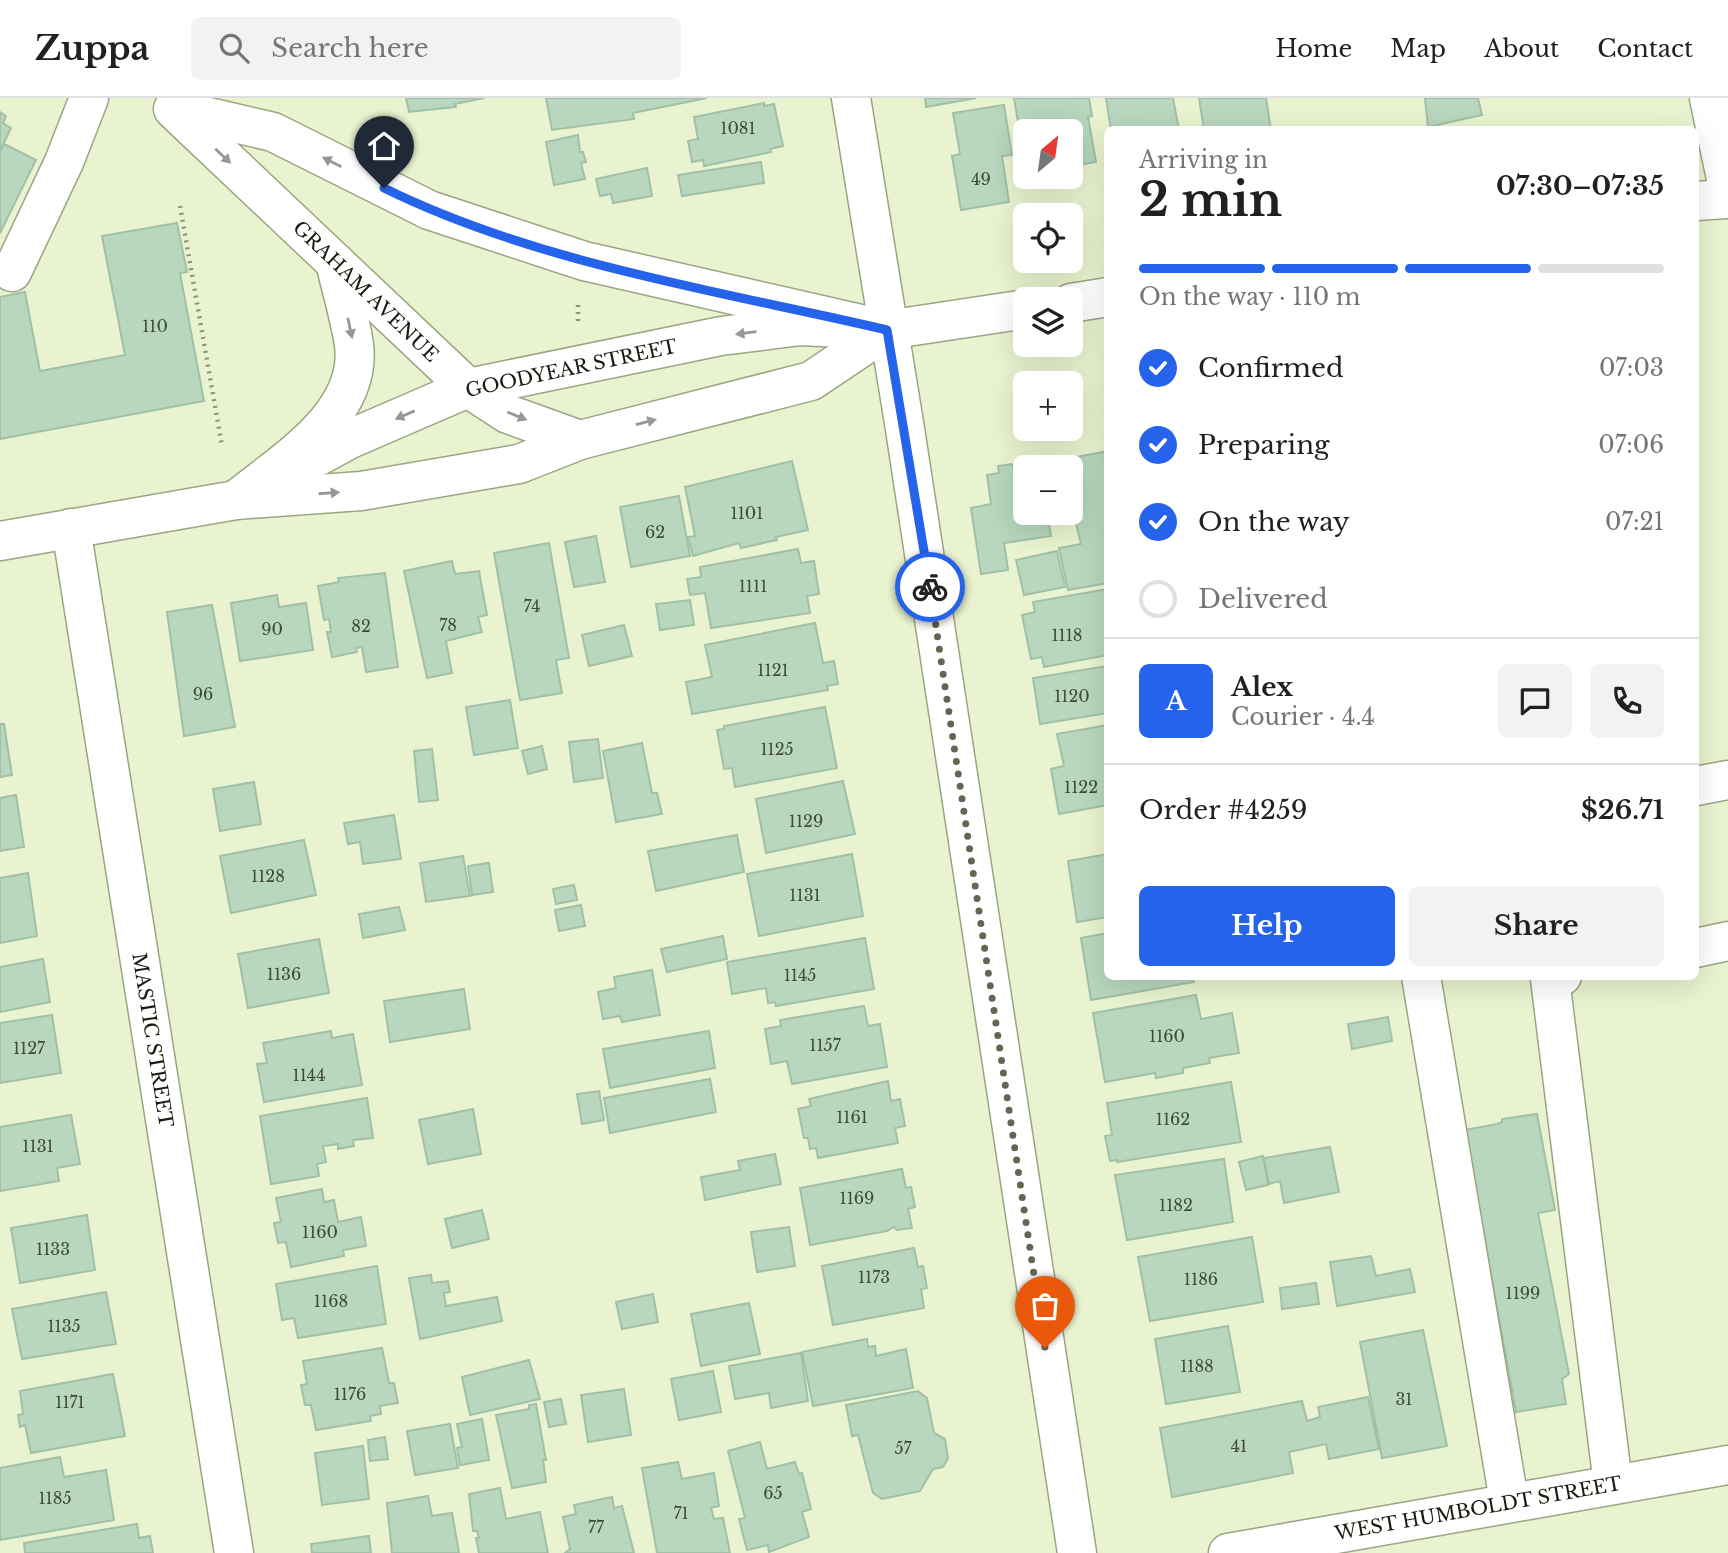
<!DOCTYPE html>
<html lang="en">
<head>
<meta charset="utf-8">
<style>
	:root { --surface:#fff; --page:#f2f2f2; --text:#202124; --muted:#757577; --line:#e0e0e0; --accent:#2563eb }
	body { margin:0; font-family:"Libre Baskerville",serif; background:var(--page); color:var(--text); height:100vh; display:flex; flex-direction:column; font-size:26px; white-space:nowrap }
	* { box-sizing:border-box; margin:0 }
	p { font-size:23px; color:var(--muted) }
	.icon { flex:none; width:38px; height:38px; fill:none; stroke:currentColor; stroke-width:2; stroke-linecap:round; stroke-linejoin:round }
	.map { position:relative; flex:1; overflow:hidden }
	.details { position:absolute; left:1104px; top:28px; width:595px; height:854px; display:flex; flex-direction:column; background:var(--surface); border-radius:10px; box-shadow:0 7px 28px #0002 }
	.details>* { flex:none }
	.needle { width:46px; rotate:29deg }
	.controls { position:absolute; left:1013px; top:21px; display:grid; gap:14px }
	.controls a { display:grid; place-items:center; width:70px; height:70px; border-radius:10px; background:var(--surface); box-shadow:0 7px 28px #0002; font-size:35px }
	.pin { position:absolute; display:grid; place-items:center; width:60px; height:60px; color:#fff; margin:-72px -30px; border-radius:50% 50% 50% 0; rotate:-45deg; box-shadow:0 0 7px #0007 }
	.pin .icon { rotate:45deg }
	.courier { position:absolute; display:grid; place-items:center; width:70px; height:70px; margin:-35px; border:5px solid #2563eb; border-radius:50%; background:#fff; color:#222; box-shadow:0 2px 9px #0007 }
	.summary em { font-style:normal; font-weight:700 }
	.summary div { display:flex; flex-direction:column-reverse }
	.summary { display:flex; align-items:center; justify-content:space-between; height:119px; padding:0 35px }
	h1 { font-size:46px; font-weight:700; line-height:52px }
	.bar { display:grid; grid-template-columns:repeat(4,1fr); gap:10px 7px; align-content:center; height:84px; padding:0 35px }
	.bar i { height:9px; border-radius:5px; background:var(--line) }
	.bar .selected { background:var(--accent) }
	.bar p { grid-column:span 4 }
	.line { display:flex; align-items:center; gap:18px; padding:0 35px; border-top:2px solid var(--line) }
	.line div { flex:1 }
	.round { display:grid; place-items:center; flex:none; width:74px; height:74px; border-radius:10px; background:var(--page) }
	ol { padding:0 35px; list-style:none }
	li { display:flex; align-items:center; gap:21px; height:77px }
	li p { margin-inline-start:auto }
	li .icon { padding:7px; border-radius:50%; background:var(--accent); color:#fff; stroke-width:4 }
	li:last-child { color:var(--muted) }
	li i { width:38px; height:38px; border:4px solid var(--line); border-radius:50% }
	.primary-button { display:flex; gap:14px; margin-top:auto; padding:14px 35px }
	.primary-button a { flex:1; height:80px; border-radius:10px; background:var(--accent); color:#fff; font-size:28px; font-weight:700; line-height:80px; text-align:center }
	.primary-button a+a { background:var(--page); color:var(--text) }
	header { display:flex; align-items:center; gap:42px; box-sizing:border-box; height:98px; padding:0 35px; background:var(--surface); border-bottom:2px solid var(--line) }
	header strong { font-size:33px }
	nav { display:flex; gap:38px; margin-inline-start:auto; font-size:24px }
	.search { width:490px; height:63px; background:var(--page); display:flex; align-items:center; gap:18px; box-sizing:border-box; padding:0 24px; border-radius:10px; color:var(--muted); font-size:26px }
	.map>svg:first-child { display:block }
	.building { fill:#b8d7be; stroke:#a1c0a7; stroke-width:2 }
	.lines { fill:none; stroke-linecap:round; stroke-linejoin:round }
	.minor-casing { stroke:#9ca583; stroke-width:41 }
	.major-casing { stroke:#9ca583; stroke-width:41 }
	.path { stroke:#8b9278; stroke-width:4.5; stroke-dasharray:2 5; stroke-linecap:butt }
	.minor { stroke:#fff; stroke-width:38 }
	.major { stroke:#fff; stroke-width:38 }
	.oneway { fill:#979893 }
	.done { stroke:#616752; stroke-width:7; stroke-dasharray:0 12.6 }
	.route { stroke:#2563eb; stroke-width:9 }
	.labels { text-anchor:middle; stroke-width:5; stroke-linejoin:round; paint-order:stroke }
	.number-label { font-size:16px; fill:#404a3a }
	.street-label { font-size:19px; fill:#181b0e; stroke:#fff }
</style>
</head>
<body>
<header>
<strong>Zuppa</strong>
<div class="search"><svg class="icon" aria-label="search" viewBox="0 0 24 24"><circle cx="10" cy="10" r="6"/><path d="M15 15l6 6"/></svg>Search here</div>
<nav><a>Home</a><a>Map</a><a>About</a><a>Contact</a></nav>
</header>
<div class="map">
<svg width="1728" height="1455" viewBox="0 0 1728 1455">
	<rect width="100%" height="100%" fill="#e9f3cf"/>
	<!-- building -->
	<g class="building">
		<path d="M406,0H484L455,6L456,9L409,14Z"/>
		<path d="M546,0H707L633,15L634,21L552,32Z"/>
		<path d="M925,0H976L926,9Z"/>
		<path d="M1014,0H1089L1092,18L1088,19L1096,64L1071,68V33H1026V29L1019,30Z"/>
		<path d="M1106,0H1173L1179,32H1111Z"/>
		<path d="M1199,0H1266L1271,32H1204Z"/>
		<path d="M1425,0H1478L1482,17L1428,29Z"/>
		<path d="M764,5V8L774,6L783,48L770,51L771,54L704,68L703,62L692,64L688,43L698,41L694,19Z"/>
		<path d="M1004,7L1012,57L1002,58L1009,104L961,112L952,58L960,56L953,15Z"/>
		<path d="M0,14L6,18L3,25L11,30L0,53Z"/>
		<path d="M578,37L580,54H583L586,64L581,65L585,81L554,87L546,44Z"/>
		<path d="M4,46L36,62L0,135V53Z"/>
		<path d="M761,64L764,85L682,98L678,77Z"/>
		<path d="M647,70L652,98L613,105L611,96L600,98L596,81Z"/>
		<path d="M177,125L187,174L180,175L204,303L0,341V199L25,194L40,273L125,257L102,138Z"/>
		<path d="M1108,353V485L1068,492L1059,450L1081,446L1071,405V369H1068L1066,361Z"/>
		<path d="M792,363L808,432L776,439L777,442L741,450L739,445L693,458L688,439L695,438L685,389Z"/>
		<path d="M1012,366L1014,372L1026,370V415H1047L1051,438L1004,445L1008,472L981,476L971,410L991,406L987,377L999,375L998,368Z"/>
		<path d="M679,398L690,458L631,469L620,409Z"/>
		<path d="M596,438L605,484L574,489L565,444Z"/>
		<path d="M549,445L569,560L556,562L562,595L520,602L494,455Z"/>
		<path d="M798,451L801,465L814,463L819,496L807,498L810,515L711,530L705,495L690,497L687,481L701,479L700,469Z"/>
		<path d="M1057,453L1065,489L1024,497L1016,462Z"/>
		<path d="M452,463L455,476L479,473L487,517L478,519L482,534L446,543L452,575L427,580L404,473Z"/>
		<path d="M385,475L398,569L366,574L362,549L356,550L357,554L332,559L327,534H331L329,521L324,522L318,488L339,484L338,480Z"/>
		<path d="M1108,491V557L1044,569L1042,559L1031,561L1022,517L1035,514L1033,504Z"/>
		<path d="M277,497L279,509L306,505L313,552L240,563L231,505Z"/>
		<path d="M690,502L694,527L660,532L656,506Z"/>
		<path d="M212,507L235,629L184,638L167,514Z"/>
		<path d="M815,525L823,565L834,563L838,586L827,588L828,592L692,616L686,584L712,579L705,547Z"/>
		<path d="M624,527L632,558L589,568L582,537Z"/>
		<path d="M1108,568V615L1040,626L1033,580Z"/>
		<path d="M510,602L518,650L474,657L466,609Z"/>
		<path d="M825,609L837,670L735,689L732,670L724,671L717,632L724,631V628Z"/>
		<path d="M0,626H4L12,677L0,679Z"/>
		<path d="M1108,627V707L1059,716L1051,671L1064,668L1057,636Z"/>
		<path d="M598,641L603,680L574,684L569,644Z"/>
		<path d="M642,645L652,695H657L662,716L616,724L603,653Z"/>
		<path d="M542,648L547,671L528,676L522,653Z"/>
		<path d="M432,651L438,702L419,704L414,653Z"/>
		<path d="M843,683L855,736L766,755L756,701Z"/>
		<path d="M254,684L261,726L220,733L213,691Z"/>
		<path d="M16,697L24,749L0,753V700Z"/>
		<path d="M394,717L401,761L363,766L360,744L348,746L344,725Z"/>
		<path d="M737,737L744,774L656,793L648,753Z"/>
		<path d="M304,742L316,797L231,815L220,758Z"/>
		<path d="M852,756L863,818L759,838L747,776Z"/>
		<path d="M1108,756V819L1077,824L1068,763Z"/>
		<path d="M463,758L470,798L426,804L420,765Z"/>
		<path d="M489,765L493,794L472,797L468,768Z"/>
		<path d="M28,775L37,838L0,845V780Z"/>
		<path d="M574,787L577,802L556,806L553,791Z"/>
		<path d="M581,807L585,828L559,833L555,812Z"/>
		<path d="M399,809L405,832L363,840L359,816Z"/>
		<path d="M1108,835V878H1193L1194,884L1091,902L1081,840Z"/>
		<path d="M723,838L727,861L667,874L661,851Z"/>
		<path d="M865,840L874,891L776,908L775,904L768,905L766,890L732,896L727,864Z"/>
		<path d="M319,841L329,895L248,910L238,856Z"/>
		<path d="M43,861L50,904L0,914V869Z"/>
		<path d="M652,872L660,917L622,924L620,918L603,921L598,894L616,890L614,879Z"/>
		<path d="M464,891L470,931L390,944L384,903Z"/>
		<path d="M1196,897L1201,921L1232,915L1239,955L1209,960L1210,965L1183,970V975L1156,980L1155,975L1105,984L1093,915Z"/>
		<path d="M864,908L868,928L880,926L887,969L792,986L787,963L771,966L765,931L781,928L780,922Z"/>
		<path d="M52,917L61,975L0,985V925Z"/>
		<path d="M1388,919L1392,943L1352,951L1348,926Z"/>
		<path d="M331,933L332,940L353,936L362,987L264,1004L257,966L267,965L263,945Z"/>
		<path d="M709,933L715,970L610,990L603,951Z"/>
		<path d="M710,981L716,1014L610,1035L604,1000Z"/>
		<path d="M888,983L891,1003L900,1001L905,1028L895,1030L898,1045L818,1060L816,1050L810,1051L808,1040H804L798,1011L811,1008L809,1001Z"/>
		<path d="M1231,984L1241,1044L1117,1064V1062L1110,1063L1105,1038L1112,1037L1107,1005Z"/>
		<path d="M599,993L604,1022L582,1026L577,996Z"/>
		<path d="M367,1000L373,1040L353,1042L354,1048L338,1051V1046L323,1048L326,1064L317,1066L319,1078L271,1086L260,1018Z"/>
		<path d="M473,1011L481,1056L428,1066L419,1022Z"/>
		<path d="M1537,1016L1555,1112L1538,1115L1569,1276L1562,1281L1566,1306L1516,1314L1465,1032L1497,1026L1502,1024V1021Z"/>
		<path d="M71,1017L80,1066L57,1070L59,1083L0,1093V1029Z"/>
		<path d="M1330,1049L1339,1094L1284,1105L1280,1083L1269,1086L1264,1060Z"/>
		<path d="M775,1056L781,1086L705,1102L701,1079L740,1072L738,1063Z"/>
		<path d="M1263,1058L1268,1087L1246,1092L1239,1064Z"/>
		<path d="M1224,1061L1233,1124L1127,1142L1115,1077Z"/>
		<path d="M902,1071L906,1090L911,1089L915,1109L908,1111L912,1130L897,1132L894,1129L887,1133L810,1147L800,1090Z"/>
		<path d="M322,1091L324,1104L334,1102L338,1124L361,1119L366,1148L343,1152L344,1158L291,1169L286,1144L278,1145L274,1125L281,1124L276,1100Z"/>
		<path d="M482,1112L489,1141L452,1150L445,1121Z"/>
		<path d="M87,1117L95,1172L20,1185L11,1130Z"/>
		<path d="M789,1129L795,1168L757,1174L751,1134Z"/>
		<path d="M1252,1139L1263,1204L1150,1223L1138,1159Z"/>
		<path d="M914,1150L918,1169L923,1168L927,1190L921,1191L924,1210L833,1227L822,1168Z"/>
		<path d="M1371,1158L1376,1178L1410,1171L1415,1194L1337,1208L1330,1164Z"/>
		<path d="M377,1168L386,1226L298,1240L294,1220L282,1222L276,1186Z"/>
		<path d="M431,1177L432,1185L448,1183L450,1194L444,1195L446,1208L497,1199L502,1223L420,1241L409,1180Z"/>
		<path d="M1316,1185L1319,1206L1282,1211L1280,1190Z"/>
		<path d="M106,1194L116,1246L22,1261L12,1211Z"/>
		<path d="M653,1196L658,1224L622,1231L616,1204Z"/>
		<path d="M749,1205L760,1256L701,1268L691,1216Z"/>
		<path d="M1228,1228L1240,1294L1166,1306L1155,1241Z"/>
		<path d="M1423,1232L1447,1348L1382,1360L1360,1244Z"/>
		<path d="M867,1241L868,1249L875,1248L876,1258L906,1251L913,1290L813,1308L802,1254Z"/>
		<path d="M382,1250L389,1285H394L398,1305L380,1308L381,1316L370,1318L371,1323L316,1332L311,1307H305L301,1287L307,1286L303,1263Z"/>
		<path d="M801,1255L808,1303L771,1310L769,1295L735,1301L729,1268Z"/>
		<path d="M529,1262L540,1301L470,1317L462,1279Z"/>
		<path d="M713,1273L721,1314L679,1322L671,1281Z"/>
		<path d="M113,1276L125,1338L31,1355L25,1327L20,1329L18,1317L23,1316L20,1293Z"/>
		<path d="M624,1291L631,1337L588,1344L581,1297Z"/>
		<path d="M918,1293L927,1300L934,1335L945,1341L948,1360L943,1369L933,1371L920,1393L882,1401L873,1395L858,1337L852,1338L846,1307Z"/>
		<path d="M1368,1299L1379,1351L1329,1361L1326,1346L1289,1354L1293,1375L1172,1399L1160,1330L1302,1303L1307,1323L1320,1319L1318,1309Z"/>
		<path d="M561,1301L566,1326L549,1329L544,1304Z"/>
		<path d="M536,1306L546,1362H543L546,1384L512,1390L496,1317L529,1311V1307Z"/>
		<path d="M482,1321L489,1362L460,1367L457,1350L462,1349L457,1326Z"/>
		<path d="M450,1326L458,1370L415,1377L407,1333Z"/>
		<path d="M385,1339L388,1361L370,1363L368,1342Z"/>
		<path d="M760,1344L767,1371L795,1364L799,1376L802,1375L811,1411L802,1414L809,1439L769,1454L768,1447L747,1452L739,1421L745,1420L728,1353Z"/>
		<path d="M363,1348L369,1401L322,1407L315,1355Z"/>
		<path d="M60,1359L64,1379L106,1372L114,1422L0,1442V1370Z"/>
		<path d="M678,1364L682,1381L714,1375L719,1408L711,1410L714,1421L723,1420L730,1455H657L642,1370Z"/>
		<path d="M500,1390L506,1421L540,1414L548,1455H479L476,1440H479L477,1433H473L469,1396Z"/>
		<path d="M428,1398L432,1418L452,1415L459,1455H392L387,1405Z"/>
		<path d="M612,1399L614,1410L622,1408L634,1455H565L570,1451L563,1419L576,1416L574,1407Z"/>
		<path d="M137,1426L139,1440L150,1438L153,1455H25L24,1445Z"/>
		<path d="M369,1438L371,1455H312L311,1446Z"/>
	</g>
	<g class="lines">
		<!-- minor casing -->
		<g class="minor-casing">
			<g id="minor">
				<path d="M851,0L905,331L1077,1455"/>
				<path d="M12,174L64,64L89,0"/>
				<path d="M278,380L350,341L468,290L721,238L800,228L843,230"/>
				<path d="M71,430L234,1455"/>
				<path d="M0,443L236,402L361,393L519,366L580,342"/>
				<path d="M1696,688L1728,682"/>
				<path d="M1696,850L1728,843"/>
				<path d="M1421,878L1509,1403"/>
				<path d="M1562,878L1550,881L1613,1386"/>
				<path d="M1228,1455L1728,1367"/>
			</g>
		</g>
		<!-- major casing -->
		<g class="major-casing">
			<g id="major">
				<path d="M1709,0L1728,90"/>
				<path d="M173,11L468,290L508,316L580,342L811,283L887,232L1026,211"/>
				<path d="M174,11L273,34L429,112L584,163L887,232"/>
				<path d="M1696,103L1728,101"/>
				<path d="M1071,205L1108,199"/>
				<path d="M236,402C282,364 363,317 354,247C350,219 341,191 335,164"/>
			</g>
		</g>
		<!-- path -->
		<g class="path">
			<path d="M180,108L222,348"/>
			<path d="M578,207V226"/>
		</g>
		<!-- minor -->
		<use href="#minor" class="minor"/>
		<!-- major -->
		<use href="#major" class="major"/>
	</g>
	<!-- one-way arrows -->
	<defs><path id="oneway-solid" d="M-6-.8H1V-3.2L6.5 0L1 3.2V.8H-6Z" transform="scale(1.75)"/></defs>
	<g class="oneway">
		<use href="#oneway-solid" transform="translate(223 58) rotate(43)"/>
		<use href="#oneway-solid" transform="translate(332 64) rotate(-153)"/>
		<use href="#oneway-solid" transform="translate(350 230) rotate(78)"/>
		<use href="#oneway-solid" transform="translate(746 235) rotate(173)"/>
		<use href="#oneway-solid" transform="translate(405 317) rotate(157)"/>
		<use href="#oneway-solid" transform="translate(517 318) rotate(22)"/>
		<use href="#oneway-solid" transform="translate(646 324) rotate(-14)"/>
		<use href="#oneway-solid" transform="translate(329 395) rotate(-4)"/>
	</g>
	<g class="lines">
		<!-- done -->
		<path class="done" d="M930,489L1045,1250"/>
		<!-- route -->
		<path class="route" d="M384,90C538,166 721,193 887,232L930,489"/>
	</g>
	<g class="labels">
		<!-- number labels -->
		<g class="number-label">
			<text x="738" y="36">1081</text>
			<text x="981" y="87">49</text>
			<text x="155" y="234">110</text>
			<text x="747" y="421">1101</text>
			<text x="655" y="440">62</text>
			<text x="753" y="494">1111</text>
			<text x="532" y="514">74</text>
			<text x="448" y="533">78</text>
			<text x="361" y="534">82</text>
			<text x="272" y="537">90</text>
			<text x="1067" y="543">1118</text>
			<text x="773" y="578">1121</text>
			<text x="203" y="602">96</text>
			<text x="1072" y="604">1120</text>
			<text x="777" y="657">1125</text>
			<text x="1081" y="695">1122</text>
			<text x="806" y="729">1129</text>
			<text x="268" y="784">1128</text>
			<text x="805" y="803">1131</text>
			<text x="284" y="882">1136</text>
			<text x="800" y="883">1145</text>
			<text x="1167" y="944">1160</text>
			<text x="825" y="953">1157</text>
			<text x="29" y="956">1127</text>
			<text x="309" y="983">1144</text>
			<text x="852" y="1025">1161</text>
			<text x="1173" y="1027">1162</text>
			<text x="38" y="1054">1131</text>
			<text x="857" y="1106">1169</text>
			<text x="1176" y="1113">1182</text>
			<text x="320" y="1140">1160</text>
			<text x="53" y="1157">1133</text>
			<text x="874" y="1185">1173</text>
			<text x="1201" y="1187">1186</text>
			<text x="1523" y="1201">1199</text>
			<text x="331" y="1209">1168</text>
			<text x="64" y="1234">1135</text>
			<text x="1197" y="1274">1188</text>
			<text x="350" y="1302">1176</text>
			<text x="1404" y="1307">31</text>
			<text x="70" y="1310">1171</text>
			<text x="1239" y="1354">41</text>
			<text x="903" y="1356">57</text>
			<text x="773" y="1401">65</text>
			<text x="55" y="1406">1185</text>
			<text x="681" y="1421">71</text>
			<text x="596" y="1435">77</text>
		</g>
		<!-- street labels -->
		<g class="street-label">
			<text transform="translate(366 193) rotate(44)" y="7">GRAHAM AVENUE</text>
			<text transform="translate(571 270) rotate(-12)" y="7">GOODYEAR STREET</text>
			<text transform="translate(153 942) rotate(81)" y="7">MASTIC STREET</text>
			<text transform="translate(1478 1410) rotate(-10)" y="7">WEST HUMBOLDT STREET</text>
		</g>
	</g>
</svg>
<div class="controls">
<a><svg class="needle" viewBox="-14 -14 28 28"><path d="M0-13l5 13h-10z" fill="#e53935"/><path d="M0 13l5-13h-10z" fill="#757577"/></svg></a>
<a><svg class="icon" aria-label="locate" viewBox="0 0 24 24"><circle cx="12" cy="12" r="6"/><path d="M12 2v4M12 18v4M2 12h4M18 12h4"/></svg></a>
<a><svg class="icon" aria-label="layers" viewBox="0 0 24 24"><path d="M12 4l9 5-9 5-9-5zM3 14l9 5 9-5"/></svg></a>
<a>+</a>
<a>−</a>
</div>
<div class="pin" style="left:1045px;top:1250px;background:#ea580c"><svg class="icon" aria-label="bag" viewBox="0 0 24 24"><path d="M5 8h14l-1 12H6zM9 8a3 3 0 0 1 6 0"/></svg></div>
<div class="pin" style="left:384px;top:90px;background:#1f2937"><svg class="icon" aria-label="home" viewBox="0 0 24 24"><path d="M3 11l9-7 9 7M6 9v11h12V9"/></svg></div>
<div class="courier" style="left:930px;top:489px"><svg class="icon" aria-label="bike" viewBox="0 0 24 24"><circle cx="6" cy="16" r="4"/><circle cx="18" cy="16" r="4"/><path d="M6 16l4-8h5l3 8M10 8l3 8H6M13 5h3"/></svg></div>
<section class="details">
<div class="summary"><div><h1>2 min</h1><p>Arriving in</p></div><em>07:30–07:35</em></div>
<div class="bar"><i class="selected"></i><i class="selected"></i><i class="selected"></i><i></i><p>On the way · 110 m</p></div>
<ol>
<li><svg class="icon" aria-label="check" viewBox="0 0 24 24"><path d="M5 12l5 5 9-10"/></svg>Confirmed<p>07:03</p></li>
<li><svg class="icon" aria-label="check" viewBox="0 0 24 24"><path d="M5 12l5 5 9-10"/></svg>Preparing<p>07:06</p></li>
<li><svg class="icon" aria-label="check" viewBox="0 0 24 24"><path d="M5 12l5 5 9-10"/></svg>On the way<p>07:21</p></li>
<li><i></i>Delivered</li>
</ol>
<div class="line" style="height:126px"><b class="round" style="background:var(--accent);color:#fff">A</b><div><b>Alex</b><p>Courier · 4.4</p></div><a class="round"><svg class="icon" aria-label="chat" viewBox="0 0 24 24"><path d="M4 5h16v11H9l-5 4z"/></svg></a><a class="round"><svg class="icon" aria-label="phone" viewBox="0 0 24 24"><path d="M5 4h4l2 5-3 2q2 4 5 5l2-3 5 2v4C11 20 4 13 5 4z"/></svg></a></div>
<div class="line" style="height:91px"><div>Order #4259</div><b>$26.71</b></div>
<div class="primary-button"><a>Help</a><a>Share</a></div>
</section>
</div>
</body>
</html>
